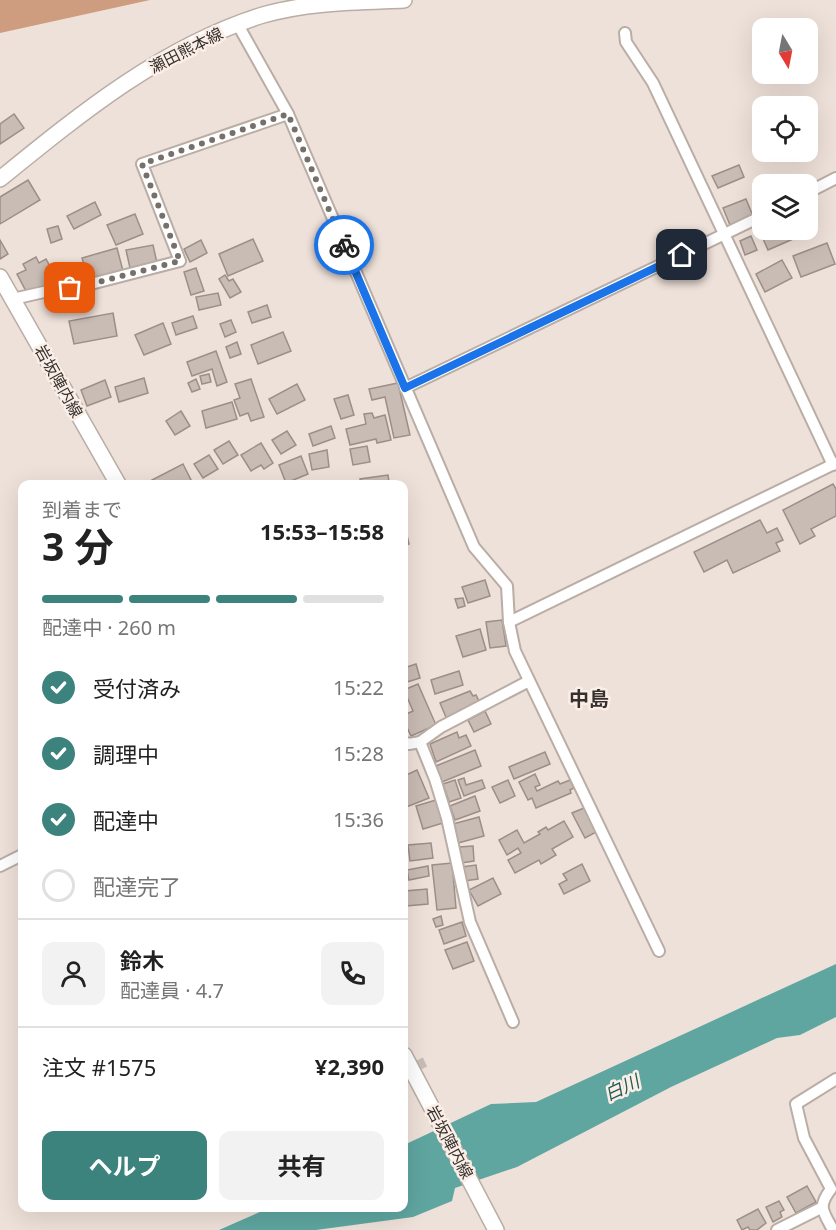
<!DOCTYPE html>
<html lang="ja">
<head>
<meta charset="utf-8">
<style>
	:root { --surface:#fff; --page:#f2f2f2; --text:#222; --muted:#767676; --line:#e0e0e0; --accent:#3c837d }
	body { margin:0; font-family:"Noto Sans","Noto Sans JP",sans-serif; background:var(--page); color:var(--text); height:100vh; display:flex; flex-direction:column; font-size:22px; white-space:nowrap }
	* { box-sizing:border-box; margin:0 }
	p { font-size:20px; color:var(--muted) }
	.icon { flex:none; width:33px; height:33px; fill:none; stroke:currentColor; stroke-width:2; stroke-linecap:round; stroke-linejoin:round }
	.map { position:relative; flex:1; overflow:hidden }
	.sheet { position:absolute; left:18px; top:480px; width:390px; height:732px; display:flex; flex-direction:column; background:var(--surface); border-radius:12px; box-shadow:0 6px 24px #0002 }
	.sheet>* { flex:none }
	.needle { width:39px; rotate:170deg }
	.buttons { position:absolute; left:752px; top:18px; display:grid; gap:12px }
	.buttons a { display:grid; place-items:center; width:66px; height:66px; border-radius:12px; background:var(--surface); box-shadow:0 6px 24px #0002; font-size:30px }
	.pin { position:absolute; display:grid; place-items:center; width:51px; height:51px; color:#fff; margin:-26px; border-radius:12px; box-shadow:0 3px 9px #0006 }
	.courier { position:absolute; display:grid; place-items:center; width:60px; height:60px; margin:-30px; border:4px solid #1a73e8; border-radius:50%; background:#fff; color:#222; box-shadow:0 2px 8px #0007 }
	.summary em { font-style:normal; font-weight:700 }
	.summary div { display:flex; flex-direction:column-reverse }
	.summary { display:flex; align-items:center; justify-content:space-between; height:102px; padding:0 24px }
	h1 { font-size:39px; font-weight:700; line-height:45px }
	.bar { display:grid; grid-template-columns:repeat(4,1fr); gap:9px 6px; align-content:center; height:72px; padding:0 24px }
	.bar i { height:8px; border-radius:4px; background:var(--line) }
	.bar .on { background:var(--accent) }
	.bar p { grid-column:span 4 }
	.line { display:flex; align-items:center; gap:15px; padding:0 24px; border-top:2px solid var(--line) }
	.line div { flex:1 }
	.round { display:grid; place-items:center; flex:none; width:63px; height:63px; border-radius:12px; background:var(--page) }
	ol { padding:0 24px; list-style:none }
	li { display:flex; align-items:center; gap:18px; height:66px }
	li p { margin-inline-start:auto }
	li .icon { padding:6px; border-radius:50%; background:var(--accent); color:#fff; stroke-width:4 }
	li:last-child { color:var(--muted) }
	li i { width:33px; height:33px; border:3px solid var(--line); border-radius:50% }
	.action { display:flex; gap:12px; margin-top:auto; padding:12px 24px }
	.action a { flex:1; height:69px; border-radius:12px; background:var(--accent); color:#fff; font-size:24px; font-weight:700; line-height:69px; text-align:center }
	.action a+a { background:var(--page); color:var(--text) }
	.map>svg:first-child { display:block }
	.forest { fill:#ce9c7e }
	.water { fill:#5fa6a0 }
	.building { fill:#c9bcb5; stroke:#9b8f88; stroke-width:1.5 }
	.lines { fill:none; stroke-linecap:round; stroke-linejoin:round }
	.minor-tunnel { stroke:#c9beb7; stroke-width:10; stroke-dasharray:10 5; stroke-linecap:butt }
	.minor-casing { stroke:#b9ada5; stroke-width:14 }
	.secondary-casing { stroke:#b9ada5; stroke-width:18 }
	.minor { stroke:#fff; stroke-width:10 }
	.secondary { stroke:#fff; stroke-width:15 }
	.done { stroke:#766f6a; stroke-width:6; stroke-dasharray:0 10.8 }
	.route { stroke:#1a73e8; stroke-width:8 }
	.labels { text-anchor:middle; stroke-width:5; stroke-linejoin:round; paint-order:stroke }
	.street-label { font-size:16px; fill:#36312e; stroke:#fbeee6 }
	.water-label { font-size:18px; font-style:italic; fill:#225d59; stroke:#fbeee6 }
	.quarter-label { font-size:20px; font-weight:bold; fill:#36312e; stroke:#fbeee6 }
</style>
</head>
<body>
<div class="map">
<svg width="836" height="1230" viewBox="0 0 836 1230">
	<rect width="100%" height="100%" fill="#eee1d9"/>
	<!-- forest -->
	<path class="forest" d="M0,0H150L0,33Z"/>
	<!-- water -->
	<path class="water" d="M836,964V1017L800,1035L777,1038L671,1087L517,1167L455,1188L452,1201L413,1217L316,1230H219L269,1208H404V1145L491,1104L536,1102Z"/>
	<!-- building -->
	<g class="building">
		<path d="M14,114L24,128L0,144V124Z"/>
		<path d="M739,165L744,177L718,188L712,176Z"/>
		<path d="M28,180L40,200L0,224V197Z"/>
		<path d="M746,199L753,216L730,225L723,208Z"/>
		<path d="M95,202L101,215L74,229L67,216Z"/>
		<path d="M135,214L143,234L116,245L107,225Z"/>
		<path d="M58,226L62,239L51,243L47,229Z"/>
		<path d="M772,230H789L793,239L768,250L761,234Z"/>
		<path d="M751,236L757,250L745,255L740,241Z"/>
		<path d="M253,239L263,261L228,276L219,254Z"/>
		<path d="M0,240L8,254L0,259Z"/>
		<path d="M201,240L207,253L190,262L184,249Z"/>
		<path d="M827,243L835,264L801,277L793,256Z"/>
		<path d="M153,245L157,263L130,268L126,250Z"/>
		<path d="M117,248L123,271L89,282L82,258Z"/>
		<path d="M36,257L39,263L46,259L57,279L28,295L17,274L26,270L23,264Z"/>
		<path d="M782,260L792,278L765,292L756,274Z"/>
		<path d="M196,268L204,291L191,295L184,272Z"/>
		<path d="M225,275L229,281L233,279L241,292L230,298L219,279Z"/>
		<path d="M218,293L221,305L199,310L196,297Z"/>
		<path d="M267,305L271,317L252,323L248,312Z"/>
		<path d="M113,313L117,336L74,344L69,321Z"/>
		<path d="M193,316L197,328L176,335L172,323Z"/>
		<path d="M231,320L236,332L225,337L220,324Z"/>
		<path d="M163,323L171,344L144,355L135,335Z"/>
		<path d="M283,332L291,351L258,364L251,345Z"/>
		<path d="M237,342L241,354L230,358L226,347Z"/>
		<path d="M216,351L227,382L217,386L212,369L192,376L187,362Z"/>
		<path d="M209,374L211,382L202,384L200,376Z"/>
		<path d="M144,378L148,393L119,402L115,387Z"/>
		<path d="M196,379L200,389L192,392L188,383Z"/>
		<path d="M251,379L264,417L251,421L248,413L240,416L234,400L240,398L235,384Z"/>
		<path d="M105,380L111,397L87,406L81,390Z"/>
		<path d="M398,383L410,435L394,438L385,397L372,400L369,389Z"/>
		<path d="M297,384L305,400L277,414L269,399Z"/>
		<path d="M348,395L354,415L341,419L334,399Z"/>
		<path d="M232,402L237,419L206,428L202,411Z"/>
		<path d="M181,411L190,426L175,435L166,421Z"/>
		<path d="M372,413L374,418L385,415L391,440L377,443L376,439L350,445L346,429L366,424L364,414Z"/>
		<path d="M331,426L335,438L313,446L309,434Z"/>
		<path d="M287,431L296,445L281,454L272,440Z"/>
		<path d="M229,441L238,455L223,464L214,450Z"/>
		<path d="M261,443L273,463L264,469L261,465L251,471L241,455Z"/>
		<path d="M367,446L370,462L353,465L350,449Z"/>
		<path d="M327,450L329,467L312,470L309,454Z"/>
		<path d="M209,455L218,469L203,478L194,464Z"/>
		<path d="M301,456L308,474L286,483L279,465Z"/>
		<path d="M183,464L191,480L183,484H152L150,481Z"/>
		<path d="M388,475L389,482L398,481V484H361L360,479Z"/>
		<path d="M833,484L836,489V516L811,529L815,536L800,544L783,510Z"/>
		<path d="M760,520L767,533L777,528L783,540L776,543L780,551L733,573L727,560L704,572L694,552Z"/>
		<path d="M404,522L409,544L404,546Z"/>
		<path d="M485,580L490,596L468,603L462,587Z"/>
		<path d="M463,598L465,606L458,608L455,599Z"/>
		<path d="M502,620L506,646L490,648L486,622Z"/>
		<path d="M480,629L486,650L463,657L456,636Z"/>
		<path d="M416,664L420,678L404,683V668Z"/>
		<path d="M459,671L463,685L435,694L431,680Z"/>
		<path d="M418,684L436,725L411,736L404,721V715L413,711L404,690Z"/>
		<path d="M470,691L473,696L476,695L480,703L448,722L440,703Z"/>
		<path d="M485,711L491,724L474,732L468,720Z"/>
		<path d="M457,732L459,738L466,735L471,746L436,762L430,744Z"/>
		<path d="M475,750L481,766L442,782L436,766Z"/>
		<path d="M545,752L550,764L514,779L509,767Z"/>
		<path d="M417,770L429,798L404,808V776Z"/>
		<path d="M535,774L540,785L535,787L537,791L558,781L560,784L570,780L574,788L570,790L571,793L536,808L532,798L528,800L519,782Z"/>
		<path d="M464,778L466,785L482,780L485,788L464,796L458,780Z"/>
		<path d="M455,780L461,798L449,802L443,784Z"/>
		<path d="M508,780L515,796L500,803L492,787Z"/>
		<path d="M475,796L480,811L455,820L450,806Z"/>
		<path d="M436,800L443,823L423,829L416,806Z"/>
		<path d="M589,806L600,830L585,838L572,813Z"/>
		<path d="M479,817L484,836L458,843L453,824Z"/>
		<path d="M564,821L573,837L552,849L556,855L541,864L539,860L515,873L508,860L521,853L518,848L507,855L499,840L517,830L524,843L540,834L538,832L546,827L548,830Z"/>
		<path d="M431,843L433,858L410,861L408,845Z"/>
		<path d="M473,846L474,861L461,863L459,847Z"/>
		<path d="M452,863L456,908L437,910L432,865Z"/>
		<path d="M582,864L590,881L564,894L559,884L567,880L563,874Z"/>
		<path d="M476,865L478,879L464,881L462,867Z"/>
		<path d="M428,866L429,876L409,880L407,870Z"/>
		<path d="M493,878L501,894L478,906L469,890Z"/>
		<path d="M427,889L428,904L406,906L405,891Z"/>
		<path d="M441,916L443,925L436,927L433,919Z"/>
		<path d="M462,922L466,936L444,944L439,930Z"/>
		<path d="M467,942L474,961L453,969L445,950Z"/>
		<path d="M807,1186L816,1202L796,1213L787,1197Z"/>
		<path d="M779,1201L784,1210L780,1212L782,1217L773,1222L766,1207Z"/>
		<path d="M758,1209L766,1223L757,1230H750L748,1227L742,1230L737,1220Z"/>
	</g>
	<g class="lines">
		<!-- minor-tunnel -->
		<path class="minor-tunnel" d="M404,1072L425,1062"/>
		<!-- minor casing -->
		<g class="minor-casing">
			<g id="minor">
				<path d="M238,25L288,114L474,547L507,586L509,622L515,651L659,951"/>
				<path d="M625,33L626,42L653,83L833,465"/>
				<path d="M807,193L836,178"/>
				<path d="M13,299L57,289L83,286L180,261L142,164L288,114"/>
				<path d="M405,388L762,216"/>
				<path d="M509,622L836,463"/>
				<path d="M404,742L409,744L420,742L441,727L529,681"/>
				<path d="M420,742L435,779L447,818L470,922L513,1022"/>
				<path d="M0,866L22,855"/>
				<path d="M777,1230L821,1208"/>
				<path d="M833,1230C823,1211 817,1207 831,1189L804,1138L796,1104L836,1079"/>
			</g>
		</g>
		<!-- secondary casing -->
		<g class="secondary-casing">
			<g id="secondary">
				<path d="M0,179C80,114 163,46 263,15C308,2 357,2 404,0"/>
				<path d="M0,277L118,484"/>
				<path d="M404,1055L496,1230"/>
			</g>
		</g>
		<!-- minor -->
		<use href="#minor" class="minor"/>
		<!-- secondary -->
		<use href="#secondary" class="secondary"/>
	</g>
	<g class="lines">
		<!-- done -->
		<path class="done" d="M70,288L83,286L180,261L142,164L288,114L344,245"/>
		<!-- route -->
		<path class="route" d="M344,245L405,388L682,255"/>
	</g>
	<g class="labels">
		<!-- street labels -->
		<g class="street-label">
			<text transform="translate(186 50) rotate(-27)" y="6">瀬田熊本線</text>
			<text transform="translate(59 381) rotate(61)" y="6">岩坂陣内線</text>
			<text transform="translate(450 1142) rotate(62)" y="6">岩坂陣内線</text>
		</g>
		<!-- water labels -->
		<g class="water-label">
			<text transform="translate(622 1088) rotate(-25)" y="6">白川</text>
		</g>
		<!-- quarter labels -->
		<g class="quarter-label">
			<text x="589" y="706">中島</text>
		</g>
	</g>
</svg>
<div class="buttons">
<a><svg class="needle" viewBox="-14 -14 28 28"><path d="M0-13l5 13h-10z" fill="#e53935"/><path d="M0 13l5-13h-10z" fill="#767676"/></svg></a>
<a><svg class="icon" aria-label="locate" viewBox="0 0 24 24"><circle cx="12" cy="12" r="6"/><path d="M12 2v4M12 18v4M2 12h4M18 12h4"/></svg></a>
<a><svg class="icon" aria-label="layers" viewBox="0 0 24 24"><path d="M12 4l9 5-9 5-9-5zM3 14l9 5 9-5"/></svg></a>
</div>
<div class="pin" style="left:70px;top:288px;background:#ea580c"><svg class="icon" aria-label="bag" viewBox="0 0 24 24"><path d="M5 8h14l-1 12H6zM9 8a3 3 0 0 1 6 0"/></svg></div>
<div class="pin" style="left:682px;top:255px;background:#1f2937"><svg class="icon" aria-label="home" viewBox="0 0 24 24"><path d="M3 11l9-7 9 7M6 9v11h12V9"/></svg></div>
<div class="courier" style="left:344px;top:245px"><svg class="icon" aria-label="bike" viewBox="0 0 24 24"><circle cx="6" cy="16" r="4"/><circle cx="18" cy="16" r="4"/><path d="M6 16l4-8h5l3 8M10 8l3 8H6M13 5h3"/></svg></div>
<section class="sheet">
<div class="summary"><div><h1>3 分</h1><p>到着まで</p></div><em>15:53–15:58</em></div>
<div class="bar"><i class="on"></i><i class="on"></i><i class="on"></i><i></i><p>配達中 · 260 m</p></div>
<ol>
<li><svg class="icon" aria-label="check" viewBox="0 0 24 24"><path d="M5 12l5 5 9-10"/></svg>受付済み<p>15:22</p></li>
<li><svg class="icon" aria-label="check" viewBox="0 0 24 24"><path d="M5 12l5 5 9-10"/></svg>調理中<p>15:28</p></li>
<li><svg class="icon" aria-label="check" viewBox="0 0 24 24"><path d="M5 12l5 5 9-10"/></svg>配達中<p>15:36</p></li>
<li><i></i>配達完了</li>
</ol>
<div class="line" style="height:108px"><a class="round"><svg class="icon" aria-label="person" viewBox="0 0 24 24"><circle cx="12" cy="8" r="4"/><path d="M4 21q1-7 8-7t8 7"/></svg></a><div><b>鈴木</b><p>配達員 · 4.7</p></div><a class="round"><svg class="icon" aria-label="phone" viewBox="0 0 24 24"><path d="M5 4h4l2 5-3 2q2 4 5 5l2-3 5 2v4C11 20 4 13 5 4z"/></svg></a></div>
<div class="line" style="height:78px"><div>注文 #1575</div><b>¥2,390</b></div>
<div class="action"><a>ヘルプ</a><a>共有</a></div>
</section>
</div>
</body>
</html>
